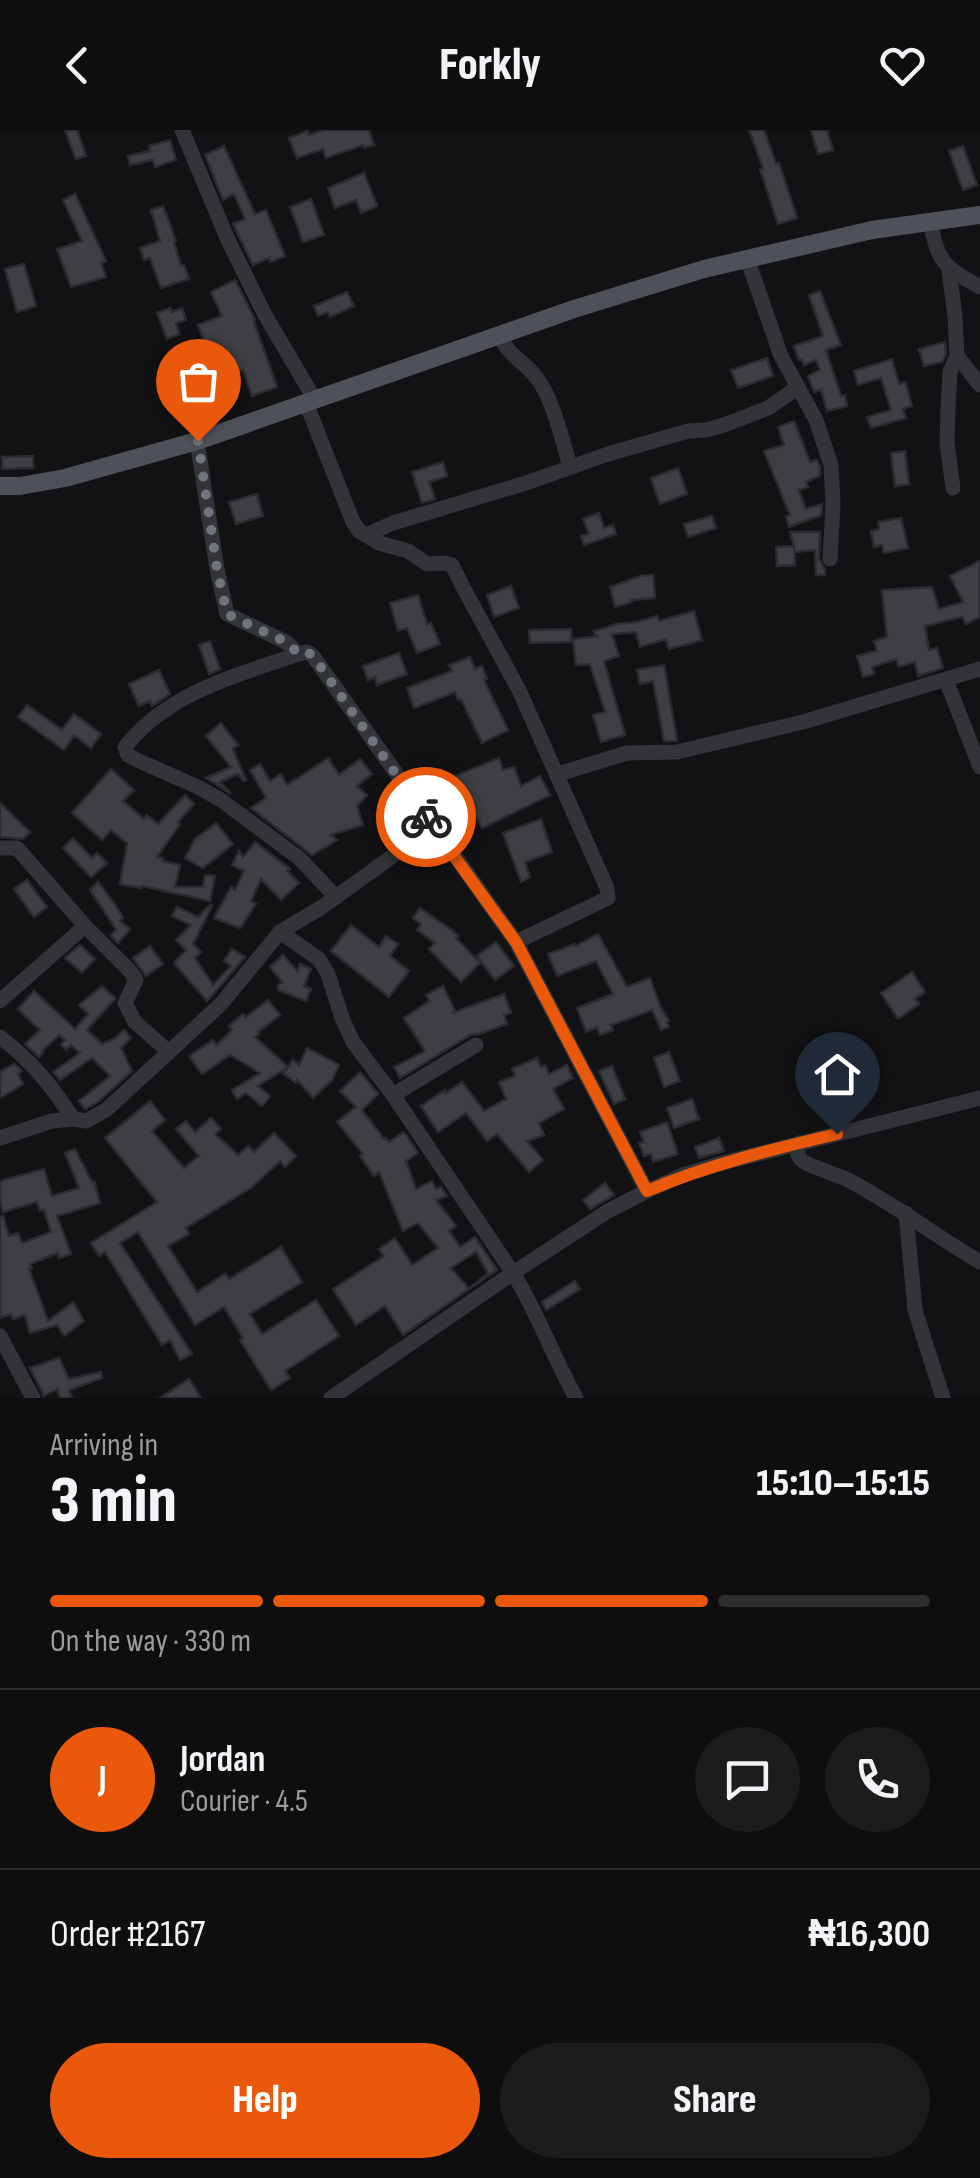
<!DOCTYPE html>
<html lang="en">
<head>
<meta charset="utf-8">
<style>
	:root { --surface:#0e0e0f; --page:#1c1c1d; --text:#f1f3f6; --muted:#9b9c9e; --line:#2e2e2f; --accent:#ea580c }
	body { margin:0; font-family:"Sofia Sans Condensed",sans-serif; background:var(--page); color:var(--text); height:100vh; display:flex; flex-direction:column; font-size:38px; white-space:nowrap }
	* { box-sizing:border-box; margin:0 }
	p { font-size:32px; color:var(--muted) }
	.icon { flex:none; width:55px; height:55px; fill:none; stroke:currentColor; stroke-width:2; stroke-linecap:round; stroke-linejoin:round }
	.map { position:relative; height:1268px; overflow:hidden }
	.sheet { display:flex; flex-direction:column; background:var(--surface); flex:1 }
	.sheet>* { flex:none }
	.pin { position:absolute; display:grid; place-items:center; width:85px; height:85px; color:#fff; margin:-102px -42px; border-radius:50% 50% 50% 0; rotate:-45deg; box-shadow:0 0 10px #0007 }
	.pin .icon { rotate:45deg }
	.courier { position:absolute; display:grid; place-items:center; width:100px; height:100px; margin:-50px; border:8px solid #ea580c; border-radius:50%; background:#fff; color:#222; box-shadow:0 2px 12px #0007 }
	.summary em { font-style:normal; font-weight:800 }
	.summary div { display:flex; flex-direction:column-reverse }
	.summary { display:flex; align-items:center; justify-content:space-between; height:170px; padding:0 50px }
	h1 { font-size:65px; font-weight:800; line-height:75px }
	.bar { display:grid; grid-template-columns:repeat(4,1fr); gap:15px 10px; align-content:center; height:120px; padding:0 50px }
	.bar i { height:12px; border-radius:8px; background:var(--line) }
	.bar .active { background:var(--accent) }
	.bar p { grid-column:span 4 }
	.line { display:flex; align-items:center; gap:25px; padding:0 50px; border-top:2px solid var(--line) }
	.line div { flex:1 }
	.round { display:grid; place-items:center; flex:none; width:105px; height:105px; border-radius:52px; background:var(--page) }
	.primary-button { display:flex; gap:20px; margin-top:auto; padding:20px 50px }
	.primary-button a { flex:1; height:115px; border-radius:60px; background:var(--accent); color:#fff; font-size:40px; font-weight:800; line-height:115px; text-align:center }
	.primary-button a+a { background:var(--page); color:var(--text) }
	header { display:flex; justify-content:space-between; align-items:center; height:130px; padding:0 50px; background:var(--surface); font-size:45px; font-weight:800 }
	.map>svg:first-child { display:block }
	.building { fill:#3e3f44; stroke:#2c2c30; stroke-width:2.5 }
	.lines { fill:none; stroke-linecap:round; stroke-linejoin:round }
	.minor { stroke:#333439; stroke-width:15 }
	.major { stroke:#4f5158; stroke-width:18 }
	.done { stroke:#70747d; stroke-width:10; stroke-dasharray:0 18 }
	.route { stroke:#ea580c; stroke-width:12 }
</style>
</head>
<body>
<header><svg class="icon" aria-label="back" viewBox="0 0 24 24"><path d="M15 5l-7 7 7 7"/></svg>Forkly<svg class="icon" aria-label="heart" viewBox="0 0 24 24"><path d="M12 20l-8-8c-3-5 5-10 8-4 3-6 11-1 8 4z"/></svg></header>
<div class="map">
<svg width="980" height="1268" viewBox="0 0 980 1268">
	<rect width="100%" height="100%" fill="#121214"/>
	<!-- building -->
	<g class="building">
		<path d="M65,0H77L86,26L76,29Z"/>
		<path d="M324,0H369L374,15L364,18L363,15L326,28L323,19L297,28L289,8L308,1L309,5Z"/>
		<path d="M749,0H764L776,34L779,33L797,88L778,94L760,39L763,38Z"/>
		<path d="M811,0H827L833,20L818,24Z"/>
		<path d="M170,10L176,30L155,37L153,30L130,35L128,26L150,21L149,16Z"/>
		<path d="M224,16L255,84L266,80L285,126L270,132L269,128L253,135L233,94L245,89L234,64L223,70L205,25Z"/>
		<path d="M963,16L977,55L963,60L949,21Z"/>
		<path d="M364,43L377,76L361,83L356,70L335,78L328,58Z"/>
		<path d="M75,64L106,131L101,133L106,147L71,157L57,119L82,111L63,70Z"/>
		<path d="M311,69L324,105L303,112L290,77Z"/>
		<path d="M163,76L176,111L174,112L181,136L184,135L189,149L161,158L150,128L144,130L140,118L160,111L151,80Z"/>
		<path d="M24,134L36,176L17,182L5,139Z"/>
		<path d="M235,150L255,190L254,192L277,257L252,266L243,240L218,249L198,195L222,186L211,162Z"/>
		<path d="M820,161L841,215L826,220L841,266L845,265L847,276L827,281L821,260L814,262L808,246L820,240L816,230L804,235L802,229L799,230L794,216L823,206L809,165Z"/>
		<path d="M347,162L354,176L330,187L328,182L318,186L314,176Z"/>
		<path d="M170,178L172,182L182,178L186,190L176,193L179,204L167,209L157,183Z"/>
		<path d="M945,212L946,224L942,232L924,236L919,219Z"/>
		<path d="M767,228L773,246L738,258L731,240Z"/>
		<path d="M892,229L899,254L905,252L912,276L903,279L906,288L871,298L867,287L891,280L881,248L858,255L854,241Z"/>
		<path d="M794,291L810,332L817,330L820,337V346L806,352L808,357L799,360L806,379L822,374L821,385L789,397L786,386L790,385L764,321L784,315L778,297Z"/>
		<path d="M905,321L909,354L895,356L891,323Z"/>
		<path d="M33,326V338L2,339V327Z"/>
		<path d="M443,332L447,346L429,352L435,369L422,373L412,342Z"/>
		<path d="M678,338L687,364L660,374L651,348Z"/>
		<path d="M257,364L263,386L236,394L229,372Z"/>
		<path d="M599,383L604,398L613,395L616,404L584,415L581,406L589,404L583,389Z"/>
		<path d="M712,386L716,398L688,407L684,394Z"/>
		<path d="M901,388L908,418L884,423L882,415L874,417L871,401L879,399L878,392Z"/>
		<path d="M790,402H820L819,429L825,439V445H816L815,420L795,422L794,416L795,435L777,436L776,417L794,416Z"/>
		<path d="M980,431V487L966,494L962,487L925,496L929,520L937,518L943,538L918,546L915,532L899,537L896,529L872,537L874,544L863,547L857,526L877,521L874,511L887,507L882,460L932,457L939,479L963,472L950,446Z"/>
		<path d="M653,445L655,468L631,470L632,472L615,477L610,457L641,446Z"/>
		<path d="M511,456L519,478L494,487L487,465Z"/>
		<path d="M418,465L427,494L431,493L440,514L417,523L407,498L398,501L390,473Z"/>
		<path d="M694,481L702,510L669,519L666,509L640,517L636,502L612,504L619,526L604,531L625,605L601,612L593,585L605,582L590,534L576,535L573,509L599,506H595L594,501L617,494L637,492L657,486L659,491Z"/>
		<path d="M571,499V512L530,513L529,500Z"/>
		<path d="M210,511L220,539L209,544L199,515Z"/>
		<path d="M399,523L407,544L377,555L375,547L368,550L363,536Z"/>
		<path d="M470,527L475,539L482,536L487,549L484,550L508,600L482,613L461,569L458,570L455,562L414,578L407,558L452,541L449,535Z"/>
		<path d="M664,535L677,610L676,611H664L653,551L640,554L637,540Z"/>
		<path d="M159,540L170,564L152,576L150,571L139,576L129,554Z"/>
		<path d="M27,575L62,600L74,584L101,604L91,618L74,605L64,620L18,587Z"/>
		<path d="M221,593L238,615L233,619L246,650L243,651L238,644L220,652L231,664L217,655L219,653L216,654L206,648L231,637L206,606Z"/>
		<path d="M328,628L339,645L360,629L372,644L357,656L367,665L357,676L363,695L331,705L337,710L312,725L251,678L266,668L250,640L260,634L270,651L281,644L287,655Z"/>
		<path d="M499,628L503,640L514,637L521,656L540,646L550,665L482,698L461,659L451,663L446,650Z"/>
		<path d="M111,639L134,660L123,671L144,689L147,685L158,694L185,665L194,674L178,692L180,694L157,727L163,728L162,731L180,735L175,757H203L205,745L215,746L210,771L142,756L141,758L120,754L127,713L111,700L102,710L72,683Z"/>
		<path d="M0,673L30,702L23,709L0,707Z"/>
		<path d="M541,689L552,722L525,732L530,747L521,752L503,703Z"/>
		<path d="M216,693L233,714L203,738L185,728L195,709Z"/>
		<path d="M73,708L92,728L97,723L107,733L91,747L63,718Z"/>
		<path d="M255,712L290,739L287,741L299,753L281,770L261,749L251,771L256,774L240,798L214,788L231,757L235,760L244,741L232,735L239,721L243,727Z"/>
		<path d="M27,750L47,777L34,787L14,759Z"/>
		<path d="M98,752L116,776L123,788L120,791L130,799L118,813L111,806L116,799L90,760Z"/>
		<path d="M210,775L212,776L193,814L201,822L195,828L213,855L231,836L224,831L232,819L245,827L207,871L174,833L186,820L176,810L191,795L172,786L177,777L198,787Z"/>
		<path d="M420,778L453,801L458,806L456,808L480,833L461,852L429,819L435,813L417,800L421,794L413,788Z"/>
		<path d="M351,795L379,817L386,806L398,814L390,826L409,841L389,867L331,821Z"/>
		<path d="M598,804L627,857L650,848L660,876L669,891L667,892L669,897L661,900L652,880L611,895L613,900L600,905L597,897L586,902L577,878L613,864L596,831L557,846L548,824L575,814L576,816Z"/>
		<path d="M496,812L514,836L495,850L477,826Z"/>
		<path d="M80,815L95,829L82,843L65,828Z"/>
		<path d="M150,816L163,834L146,846L133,828Z"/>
		<path d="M283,825L297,841L300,834L311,839L304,856L311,859L306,871L278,860V855L282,852L270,837Z"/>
		<path d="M912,842L925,862L915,869L919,874L898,889L881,863Z"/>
		<path d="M102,856L115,868L114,870L87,900L102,914L114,909L124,900L131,908L121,918L132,941L99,971L85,979L79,971L110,946L92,928L60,950L53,942L80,923L71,915L66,920L61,915L65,910L59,905L42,921L43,923L39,927L25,914L40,900L18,879L34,861L75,899L88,884L79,875Z"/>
		<path d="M443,856L455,881L452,883L504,864L511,883L504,885L507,894L479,904L470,905L400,948L394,937L425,921L404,888L429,871L426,865Z"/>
		<path d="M268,870L280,885L258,902L259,904L255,907L288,937L293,930L299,935L307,918L339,935L332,950L313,968L297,950L296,953L283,943L288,937L258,956L270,966L262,976L246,963L237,969L232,960L260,943L230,925L202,944L189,926L213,910L217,915L232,900L229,896L243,884L246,887Z"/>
		<path d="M669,922L680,951L664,957L654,928Z"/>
		<path d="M537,928L541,937L545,935L549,944L567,935L573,948L553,959L564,979L539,993L544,1005L527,1011L543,1030L529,1042L497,1004L487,1011L466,983L438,1002L421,976L445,960L446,963L462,952L484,981L506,969L499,952L515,946L512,939Z"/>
		<path d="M14,934L22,941L18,944L23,954L0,968V942Z"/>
		<path d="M612,936L625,969L614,974L599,941Z"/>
		<path d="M360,942L378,964L362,980L384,1009L386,1008L389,1012L404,1002L418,1023L406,1031L416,1059L432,1051L436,1059L441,1057L447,1066L436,1070L456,1096L449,1101L460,1117L475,1107L497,1140L469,1159L488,1143L476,1122L451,1138L469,1159L403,1205L385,1176L356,1195L333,1159L384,1126L379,1119L395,1108L412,1135L438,1118L418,1093L403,1101L379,1042L374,1046L360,1026L363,1024L337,992L356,977L340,961Z"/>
		<path d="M692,969L699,989L674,998L667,978Z"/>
		<path d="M150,971L165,990L152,1001L184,1038L199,1026L176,999L186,991L195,1002L211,988L221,999L215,1004L238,1025L248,1016L254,1022L274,1003L296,1026L285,1037L280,1031L252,1057L186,1098L189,1104L168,1116L197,1162L225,1144L229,1149L281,1117L302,1152L250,1184L262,1204L316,1170L339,1206L285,1241L290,1248L271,1260L240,1210L243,1208L224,1177L195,1195L138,1102L120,1113L192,1224L180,1230L170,1210L162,1215L105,1122L99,1126L91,1113L157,1072L105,1008Z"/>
		<path d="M667,992L678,1024L653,1032L651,1024L644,1026L639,1013L644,1012L640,1002Z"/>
		<path d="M719,1008L724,1021L699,1028L695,1017Z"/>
		<path d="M75,1019L92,1052L94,1051L100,1073L57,1086L71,1124L59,1128L58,1123L30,1134L32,1138L29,1139L48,1191L73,1172L84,1191L64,1206L57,1195L30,1203L25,1185L13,1189L11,1184L0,1188V1087L3,1086L9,1106L18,1103L22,1113L51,1102L44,1080L40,1081L37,1072L3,1082L0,1071V1051L44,1039L52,1066L79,1058L65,1023Z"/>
		<path d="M605,1053L614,1065L590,1079L583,1070Z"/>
		<path d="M575,1151L580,1159L546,1180L542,1172Z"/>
		<path d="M59,1228L69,1249L101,1242L102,1248L69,1260L72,1268H60L57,1259L44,1266L30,1238Z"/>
		<path d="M189,1249L201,1268H160Z"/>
	</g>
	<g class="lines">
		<!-- minor -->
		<g class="minor">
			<path d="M182,0L228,110L265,185L315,270"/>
			<path d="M930,92C939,134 943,136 980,157"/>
			<path d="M747,128L781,226L816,290L831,335L833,374L830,429"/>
			<path d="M949,140L955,186L957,226L950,242L948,277L947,313L953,358"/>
			<path d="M499,205C510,228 523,230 536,247C552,266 563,312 570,337"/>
			<path d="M957,226L980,255"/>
			<path d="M306,273L353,392L359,401L379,413L408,421L427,434L444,433L452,435L464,459L519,560L607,758L608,768L516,812"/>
			<path d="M197,311L217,439L227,484L286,512L299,524"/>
			<path d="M366,405L393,393L529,352L608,324L688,301L706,300L724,295L768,278L797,258"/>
			<path d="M946,550L980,637"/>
			<path d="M558,644L627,623L677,622L803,592L980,539"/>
			<path d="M0,718H17L85,796L131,842L136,850L125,873L135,892L169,922"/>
			<path d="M336,767L299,728L221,670L198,657L139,631L128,625L125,617C167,563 237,545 299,524L307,522L313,526L516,812L647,1061"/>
			<path d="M280,802L319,829L328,844L342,888L353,912L393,965L513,1143C538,1183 553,1227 576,1268"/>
			<path d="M0,871L85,796"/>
			<path d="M0,907C32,932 51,954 73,989"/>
			<path d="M393,965L476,915"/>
			<path d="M0,1008L52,991L73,989L86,991L106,980L221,874L280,802L322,777L433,697"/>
			<path d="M799,1013C798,1018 796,1023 800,1028C803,1035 839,1045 848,1050C895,1074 935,1106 980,1132"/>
			<path d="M906,1083L915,1180L943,1268"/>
			<path d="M0,1206L33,1268"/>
			<path d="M331,1268L513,1143L608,1081L647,1061L683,1045L726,1032L980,968"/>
		</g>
		<!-- major -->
		<path class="major" d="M0,356H20L65,348L197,311L574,179L704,139L872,100L980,85"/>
	</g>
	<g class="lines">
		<!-- done -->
		<path class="done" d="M198,311L217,439L227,484L286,512L299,524L307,522L313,526L426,687"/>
		<!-- route -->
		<path class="route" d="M426,687L516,812L647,1061C708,1035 773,1019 837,1004"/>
	</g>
</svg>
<div class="pin" style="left:198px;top:311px;background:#ea580c"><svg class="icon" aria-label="bag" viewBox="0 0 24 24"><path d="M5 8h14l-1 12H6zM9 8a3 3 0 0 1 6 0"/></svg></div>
<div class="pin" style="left:837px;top:1004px;background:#1f2937"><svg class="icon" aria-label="home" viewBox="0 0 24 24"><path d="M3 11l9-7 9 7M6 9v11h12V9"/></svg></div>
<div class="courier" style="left:426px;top:687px"><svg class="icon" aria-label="bike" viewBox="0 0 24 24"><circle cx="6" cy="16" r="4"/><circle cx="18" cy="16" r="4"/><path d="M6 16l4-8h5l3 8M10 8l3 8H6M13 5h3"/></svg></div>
</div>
<section class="sheet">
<div class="summary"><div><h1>3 min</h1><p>Arriving in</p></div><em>15:10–15:15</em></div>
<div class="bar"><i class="active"></i><i class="active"></i><i class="active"></i><i></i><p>On the way · 330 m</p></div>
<div class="line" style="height:180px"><b class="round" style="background:var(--accent);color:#fff">J</b><div><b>Jordan</b><p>Courier · 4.5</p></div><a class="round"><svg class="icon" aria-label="chat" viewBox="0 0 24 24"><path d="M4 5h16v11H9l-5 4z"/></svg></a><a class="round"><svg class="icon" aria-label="phone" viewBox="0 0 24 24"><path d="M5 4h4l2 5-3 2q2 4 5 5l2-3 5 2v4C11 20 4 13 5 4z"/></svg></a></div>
<div class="line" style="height:130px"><div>Order #2167</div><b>₦16,300</b></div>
<div class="primary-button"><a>Help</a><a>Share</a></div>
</section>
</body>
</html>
